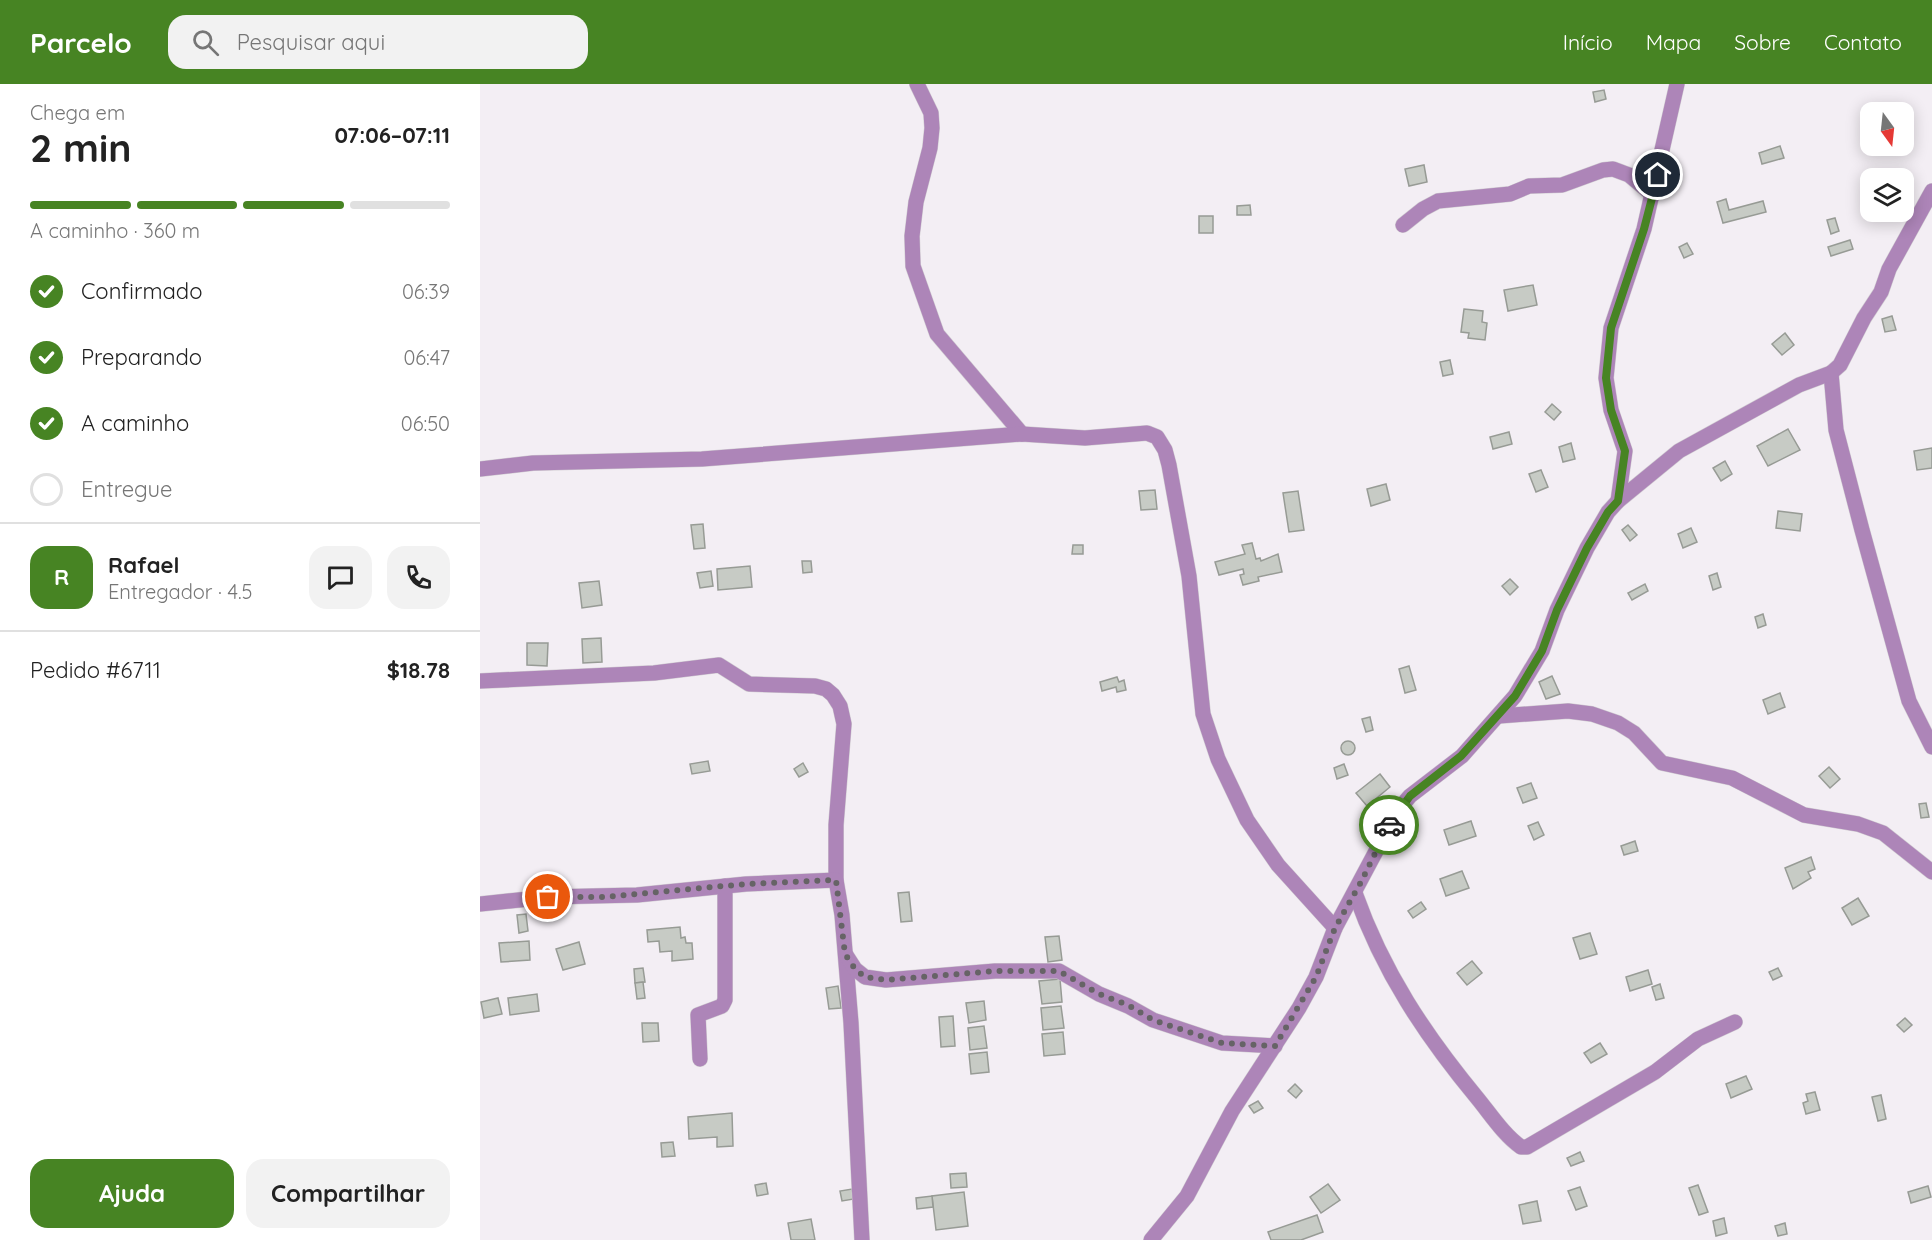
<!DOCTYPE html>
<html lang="pt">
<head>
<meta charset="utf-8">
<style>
	:root { --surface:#fff; --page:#f2f2f2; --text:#222; --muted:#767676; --line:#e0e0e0; --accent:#478423 }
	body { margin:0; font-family:Quicksand,sans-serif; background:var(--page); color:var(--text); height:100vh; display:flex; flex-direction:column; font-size:22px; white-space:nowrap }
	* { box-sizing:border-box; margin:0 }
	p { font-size:20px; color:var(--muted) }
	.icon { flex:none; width:33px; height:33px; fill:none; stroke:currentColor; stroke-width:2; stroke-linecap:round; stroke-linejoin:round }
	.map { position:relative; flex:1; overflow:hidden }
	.drawer { display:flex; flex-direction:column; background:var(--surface); width:480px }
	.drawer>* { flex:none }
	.needle { width:39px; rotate:165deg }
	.fabs { position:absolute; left:1380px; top:18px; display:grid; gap:12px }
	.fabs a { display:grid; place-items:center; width:54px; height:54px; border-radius:12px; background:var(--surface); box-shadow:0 3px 15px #0003; font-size:30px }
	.pin { position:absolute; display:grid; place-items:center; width:51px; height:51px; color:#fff; margin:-26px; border:3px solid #fff; border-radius:50%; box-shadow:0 2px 6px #0007 }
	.courier { position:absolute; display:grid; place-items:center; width:60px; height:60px; margin:-30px; border:4px solid #478423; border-radius:50%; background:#fff; color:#222; box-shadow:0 2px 8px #0007 }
	.overview em { font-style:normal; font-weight:700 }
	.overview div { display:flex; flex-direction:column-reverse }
	.overview { display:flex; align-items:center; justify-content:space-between; height:102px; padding:0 30px }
	h1 { font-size:39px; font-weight:700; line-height:45px }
	.bar { display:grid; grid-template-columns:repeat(4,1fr); gap:9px 6px; align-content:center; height:72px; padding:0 30px }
	.bar i { height:8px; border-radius:4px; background:var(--line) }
	.bar .selected { background:var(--accent) }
	.bar p { grid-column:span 4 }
	.line { display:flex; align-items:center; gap:15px; padding:0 30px; border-top:2px solid var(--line) }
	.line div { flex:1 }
	.round { display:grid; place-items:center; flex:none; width:63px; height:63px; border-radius:18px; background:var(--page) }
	ol { padding:0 30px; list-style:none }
	li { display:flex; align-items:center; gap:18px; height:66px }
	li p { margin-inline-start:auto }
	li .icon { padding:6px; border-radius:50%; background:var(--accent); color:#fff; stroke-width:4 }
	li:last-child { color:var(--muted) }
	li i { width:33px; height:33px; border:3px solid var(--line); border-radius:50% }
	.button { display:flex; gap:12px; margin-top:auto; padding:12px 30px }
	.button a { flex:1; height:69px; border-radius:18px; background:var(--accent); color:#fff; font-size:24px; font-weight:700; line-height:69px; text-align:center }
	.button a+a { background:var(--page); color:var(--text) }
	header { display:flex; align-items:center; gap:36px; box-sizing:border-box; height:84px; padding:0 30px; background:var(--accent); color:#fff }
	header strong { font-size:28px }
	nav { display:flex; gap:33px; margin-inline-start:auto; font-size:21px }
	.search { width:420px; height:54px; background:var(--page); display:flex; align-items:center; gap:15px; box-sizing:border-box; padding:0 21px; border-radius:18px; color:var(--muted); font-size:22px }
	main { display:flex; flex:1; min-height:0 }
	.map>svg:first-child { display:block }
	.building { fill:#c7cbc5; stroke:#979b95; stroke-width:1.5 }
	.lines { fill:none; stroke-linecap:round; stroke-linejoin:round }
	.street-casing { stroke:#d0ccd1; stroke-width:16 }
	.street { stroke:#ad85b8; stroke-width:15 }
	.done { stroke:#666366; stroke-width:6; stroke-dasharray:0 10.8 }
	.route { stroke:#478423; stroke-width:8 }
</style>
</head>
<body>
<header>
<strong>Parcelo</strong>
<div class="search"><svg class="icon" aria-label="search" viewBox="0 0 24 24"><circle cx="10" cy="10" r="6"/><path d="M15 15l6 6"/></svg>Pesquisar aqui</div>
<nav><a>Início</a><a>Mapa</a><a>Sobre</a><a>Contato</a></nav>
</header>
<main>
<section class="drawer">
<div class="overview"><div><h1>2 min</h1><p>Chega em</p></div><em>07:06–07:11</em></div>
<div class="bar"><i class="selected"></i><i class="selected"></i><i class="selected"></i><i></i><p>A caminho · 360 m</p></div>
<ol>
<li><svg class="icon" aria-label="check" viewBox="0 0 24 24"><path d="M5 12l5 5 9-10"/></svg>Confirmado<p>06:39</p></li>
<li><svg class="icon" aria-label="check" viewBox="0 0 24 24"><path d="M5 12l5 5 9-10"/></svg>Preparando<p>06:47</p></li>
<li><svg class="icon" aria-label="check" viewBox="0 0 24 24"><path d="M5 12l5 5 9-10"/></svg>A caminho<p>06:50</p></li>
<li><i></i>Entregue</li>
</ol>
<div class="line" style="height:108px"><b class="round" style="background:var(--accent);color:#fff">R</b><div><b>Rafael</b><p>Entregador · 4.5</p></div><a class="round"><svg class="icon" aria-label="chat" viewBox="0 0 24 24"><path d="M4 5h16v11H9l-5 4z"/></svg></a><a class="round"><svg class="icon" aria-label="phone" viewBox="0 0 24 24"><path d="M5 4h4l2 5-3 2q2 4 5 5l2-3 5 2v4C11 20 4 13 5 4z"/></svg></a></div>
<div class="line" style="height:78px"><div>Pedido #6711</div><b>$18.78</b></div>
<div class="button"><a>Ajuda</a><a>Compartilhar</a></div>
</section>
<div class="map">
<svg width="1452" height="1156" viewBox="0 0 1452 1156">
	<rect width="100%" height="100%" fill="#f3eef4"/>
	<!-- building -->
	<g class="building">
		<path d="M1124,6L1126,15L1115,18L1113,8Z"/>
		<path d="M1300,62L1304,74L1282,80L1279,69Z"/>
		<path d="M944,81L947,98L929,102L925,85Z"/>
		<path d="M1246,115L1249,126L1283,117L1286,128L1243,139L1237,118Z"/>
		<path d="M770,121L771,131H757V122Z"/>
		<rect x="719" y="132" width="14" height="17"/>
		<path d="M1355,134L1359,147L1351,150L1347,136Z"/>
		<path d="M1370,156L1373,165L1351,172L1348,163Z"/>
		<path d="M1207,159L1213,170L1204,174L1199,163Z"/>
		<path d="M1053,201L1057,221L1028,227L1024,206Z"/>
		<path d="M984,225L1003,227L1002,238L1007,239L1005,256L988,254L989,249L981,248Z"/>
		<path d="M1412,232L1416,246L1405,248L1402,235Z"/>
		<path d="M1305,249L1314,261L1302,271L1292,260Z"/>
		<path d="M970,276L973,290L963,292L960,278Z"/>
		<path d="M1072,320L1081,328L1074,336L1065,328Z"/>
		<path d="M1308,345L1320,366L1288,382L1277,362Z"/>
		<path d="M1029,348L1032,360L1013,365L1010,353Z"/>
		<path d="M1091,359L1095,375L1083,378L1079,363Z"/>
		<path d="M1452,364V384L1437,386L1434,367Z"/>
		<path d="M1245,377L1252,390L1241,397L1233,384Z"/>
		<path d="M1061,386L1068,403L1056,408L1049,390Z"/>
		<path d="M906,400L910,416L891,422L887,405Z"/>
		<path d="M675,406L677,425L661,426L659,407Z"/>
		<path d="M818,407L824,446L809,448L803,409Z"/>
		<path d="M1298,427L1322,430L1320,447L1296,444Z"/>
		<path d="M223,440L225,464L214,465L211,441Z"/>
		<path d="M1148,441L1157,451L1150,457L1142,446Z"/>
		<path d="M1211,444L1217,458L1203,464L1198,450Z"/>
		<path d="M772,459L776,475L780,474L781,477L798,470L802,488L778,493L779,497L763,501L760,491L764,490L763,485L739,491L735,478L765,470L762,461Z"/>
		<path d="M593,461H603V470H592Z"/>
		<path d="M322,477H331L332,488L323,489Z"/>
		<path d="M270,482L272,503L238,506L237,485Z"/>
		<path d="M231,487L233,502L220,504L217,489Z"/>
		<path d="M1237,489L1241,503L1233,506L1229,492Z"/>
		<path d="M1030,495L1038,503L1030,511L1022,502Z"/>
		<path d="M119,497L122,521L102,524L99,499Z"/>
		<path d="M1165,500L1168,507L1152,516L1148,509Z"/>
		<path d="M1283,530L1286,541L1278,544L1275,533Z"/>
		<path d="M121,554L122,578L103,579L102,555Z"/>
		<path d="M47,559H68L67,582L47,581Z"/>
		<path d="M929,582L936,606L925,609L919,585Z"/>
		<path d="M1072,592L1080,610L1066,615L1059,598Z"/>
		<path d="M637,593L639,598L644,596L646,606L637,608L636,603L622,607L620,598Z"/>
		<path d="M1300,609L1305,623L1288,630L1283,616Z"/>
		<path d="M890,633L893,646L886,648L882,635Z"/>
		<circle cx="868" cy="664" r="7"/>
		<path d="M228,677L230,687L212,690L210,680Z"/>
		<path d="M323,679L328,688L319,693L314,685Z"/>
		<path d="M864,680L868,691L857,695L854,684Z"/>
		<path d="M1349,683L1360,695L1350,704L1339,692Z"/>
		<path d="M900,690L910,703L887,722L876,709Z"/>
		<path d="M1051,699L1057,714L1043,719L1037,704Z"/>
		<path d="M1446,719L1449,733L1441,734L1439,720Z"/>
		<path d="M991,737L996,752L969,761L964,746Z"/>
		<path d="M1058,738L1064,751L1054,756L1048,742Z"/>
		<path d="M1155,757L1158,767L1144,771L1141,762Z"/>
		<path d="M1331,773L1335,785L1328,788L1331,794L1313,805L1305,784Z"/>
		<path d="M982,787L989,804L966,812L960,795Z"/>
		<path d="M429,808L432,837L421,838L418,809Z"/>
		<path d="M1378,814L1389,832L1372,841L1362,824Z"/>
		<path d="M941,818L946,825L933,834L928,827Z"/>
		<path d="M46,830L48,847L39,849L37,831Z"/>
		<path d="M200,843L201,854L205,853L206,859H212L213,875L192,877V867L180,868L179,857L168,858L167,846Z"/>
		<path d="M1110,849L1117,870L1100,875L1093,854Z"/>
		<path d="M579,852L582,876L568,878L565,853Z"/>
		<path d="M49,857L50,876L21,878L19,859Z"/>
		<path d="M99,858L105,880L83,886L76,865Z"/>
		<path d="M992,877L1002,889L987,901L977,889Z"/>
		<path d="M163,884L165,898L155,899L154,885Z"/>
		<path d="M1298,884L1302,892L1293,896L1289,888Z"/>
		<path d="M1168,886L1172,900L1150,907L1146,893Z"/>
		<path d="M580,895L582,918L562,920L559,897Z"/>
		<path d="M163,898L165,914L157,915L155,899Z"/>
		<path d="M1180,900L1184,914L1176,916L1172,903Z"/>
		<path d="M358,902L361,924L349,925L346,904Z"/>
		<path d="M57,910L59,927L30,931L28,914Z"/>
		<path d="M18,914L22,930L4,934L1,918Z"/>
		<path d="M504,917L506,936L489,939L486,919Z"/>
		<path d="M581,922L584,944L563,946L561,924Z"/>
		<path d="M473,932L475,962L461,963L459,933Z"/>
		<path d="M1425,934L1432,941L1424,948L1417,941Z"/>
		<path d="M162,939H178L179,957L163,958Z"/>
		<path d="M504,942L507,964L490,966L488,944Z"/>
		<path d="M583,948L585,970L564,972L562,950Z"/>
		<path d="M1120,959L1127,970L1111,979L1104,969Z"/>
		<path d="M507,968L509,988L491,990L489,970Z"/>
		<path d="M1266,992L1272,1005L1251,1014L1246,1000Z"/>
		<path d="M815,1000L822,1007L816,1014L808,1007Z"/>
		<path d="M1335,1008L1340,1026L1326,1030L1323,1019L1328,1017L1326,1010Z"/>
		<path d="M1401,1011L1406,1035L1398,1037L1392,1013Z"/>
		<path d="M778,1017L783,1024L774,1029L769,1022Z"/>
		<path d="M252,1029L253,1062L237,1063V1053L209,1055L208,1033Z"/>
		<path d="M193,1058L195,1072L182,1073L181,1059Z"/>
		<path d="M1100,1068L1104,1077L1091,1082L1087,1074Z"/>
		<path d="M486,1089L487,1103L471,1104L470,1090Z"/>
		<path d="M286,1099L288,1110L277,1112L275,1101Z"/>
		<path d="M848,1100L860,1116L841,1129L830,1113Z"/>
		<path d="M1218,1101L1228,1128L1219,1131L1209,1104Z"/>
		<path d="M1448,1102L1451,1113L1431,1119L1428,1108Z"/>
		<path d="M1100,1103L1107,1122L1096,1126L1088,1107Z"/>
		<path d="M372,1105L374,1115L362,1117L360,1107Z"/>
		<path d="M484,1108L488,1142L456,1146L452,1112Z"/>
		<path d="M452,1112L453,1123L437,1125L436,1114Z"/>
		<path d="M1057,1117L1061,1137L1043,1140L1039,1121Z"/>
		<path d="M837,1131L843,1148L821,1156H791L788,1148Z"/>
		<path d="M1244,1134L1247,1149L1236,1152L1233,1137Z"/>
		<path d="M331,1135L335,1156H311L308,1139Z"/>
		<path d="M1305,1139L1307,1150L1298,1152L1295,1142Z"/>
	</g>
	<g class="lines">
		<!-- street casing -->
		<g class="street-casing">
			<g id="street">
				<path d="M437,0L451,29L452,44L450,64L436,118L432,152L433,182L457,250L542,350"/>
				<path d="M923,141L943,125L958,117L1030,110L1049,102L1082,101L1123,86L1133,85L1149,91L1173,111"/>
				<path d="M1351,289L1356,346L1382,446L1429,617L1452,663"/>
				<path d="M0,385L53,379L222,375L542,350L605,354L667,349L677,353L685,366L689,381L709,492L723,630L738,675L767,736L798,781L855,844"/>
				<path d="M1138,417L1145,367L1131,326L1126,294L1131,244L1164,145L1197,0"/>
				<path d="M0,597L174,589L239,581L269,600L335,602L346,605L353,611L360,622L364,640L356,741V796L362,831L371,939L382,1156"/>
				<path d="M1019,632L1088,627L1112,630L1138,639L1154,649L1182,679L1252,694L1324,731L1378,740L1403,749L1452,788"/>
				<path d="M875,809C903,888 945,951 998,1015C1011,1031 1024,1051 1041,1063H1047L1175,988L1218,955L1255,938"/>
				<path d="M0,820L68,813L157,811L266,800L356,796"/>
				<path d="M366,871L375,885L385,893L406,896L515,887H579L619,910L648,922L673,936L742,959L795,962"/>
				<path d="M220,975L218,931L242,922L245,916V802"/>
				<path d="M671,1156L707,1112L752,1027L819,924L836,893L855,844L918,726L930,712L982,672L1035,612L1062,567L1077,526L1107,464L1128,428L1138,417L1199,367L1319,301L1351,289L1360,281L1384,234L1401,208L1409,185L1452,107"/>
			</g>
		</g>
		<!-- street -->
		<use href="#street" class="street"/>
	</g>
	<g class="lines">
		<!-- done -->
		<path class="done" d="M68,813H125L266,800L356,796L365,870L375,885L385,893L406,896L515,887H579L619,910L648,921L673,936L742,959L795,962L836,893L855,844L881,798L909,741"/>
		<!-- route -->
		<path class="route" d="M909,741L930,712L981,672L1035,612L1062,567L1077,526L1107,464L1128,428L1138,417L1145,367L1131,326L1126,294L1131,244L1164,145L1178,91"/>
	</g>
</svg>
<div class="fabs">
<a><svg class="needle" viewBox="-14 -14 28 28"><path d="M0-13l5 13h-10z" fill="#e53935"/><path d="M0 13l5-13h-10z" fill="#767676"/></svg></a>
<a><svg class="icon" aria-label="layers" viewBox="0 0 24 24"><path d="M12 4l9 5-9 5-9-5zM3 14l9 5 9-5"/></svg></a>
</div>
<div class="pin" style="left:68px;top:813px;background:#ea580c"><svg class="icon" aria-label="bag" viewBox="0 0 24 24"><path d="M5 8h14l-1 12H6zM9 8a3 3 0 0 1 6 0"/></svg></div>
<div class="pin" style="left:1178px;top:91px;background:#1f2937"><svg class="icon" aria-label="home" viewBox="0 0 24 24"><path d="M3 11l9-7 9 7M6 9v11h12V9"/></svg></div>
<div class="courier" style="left:909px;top:741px"><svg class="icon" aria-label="car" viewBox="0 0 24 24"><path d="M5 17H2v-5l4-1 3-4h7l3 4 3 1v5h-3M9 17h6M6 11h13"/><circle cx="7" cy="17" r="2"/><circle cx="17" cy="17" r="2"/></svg></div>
</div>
</main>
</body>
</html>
